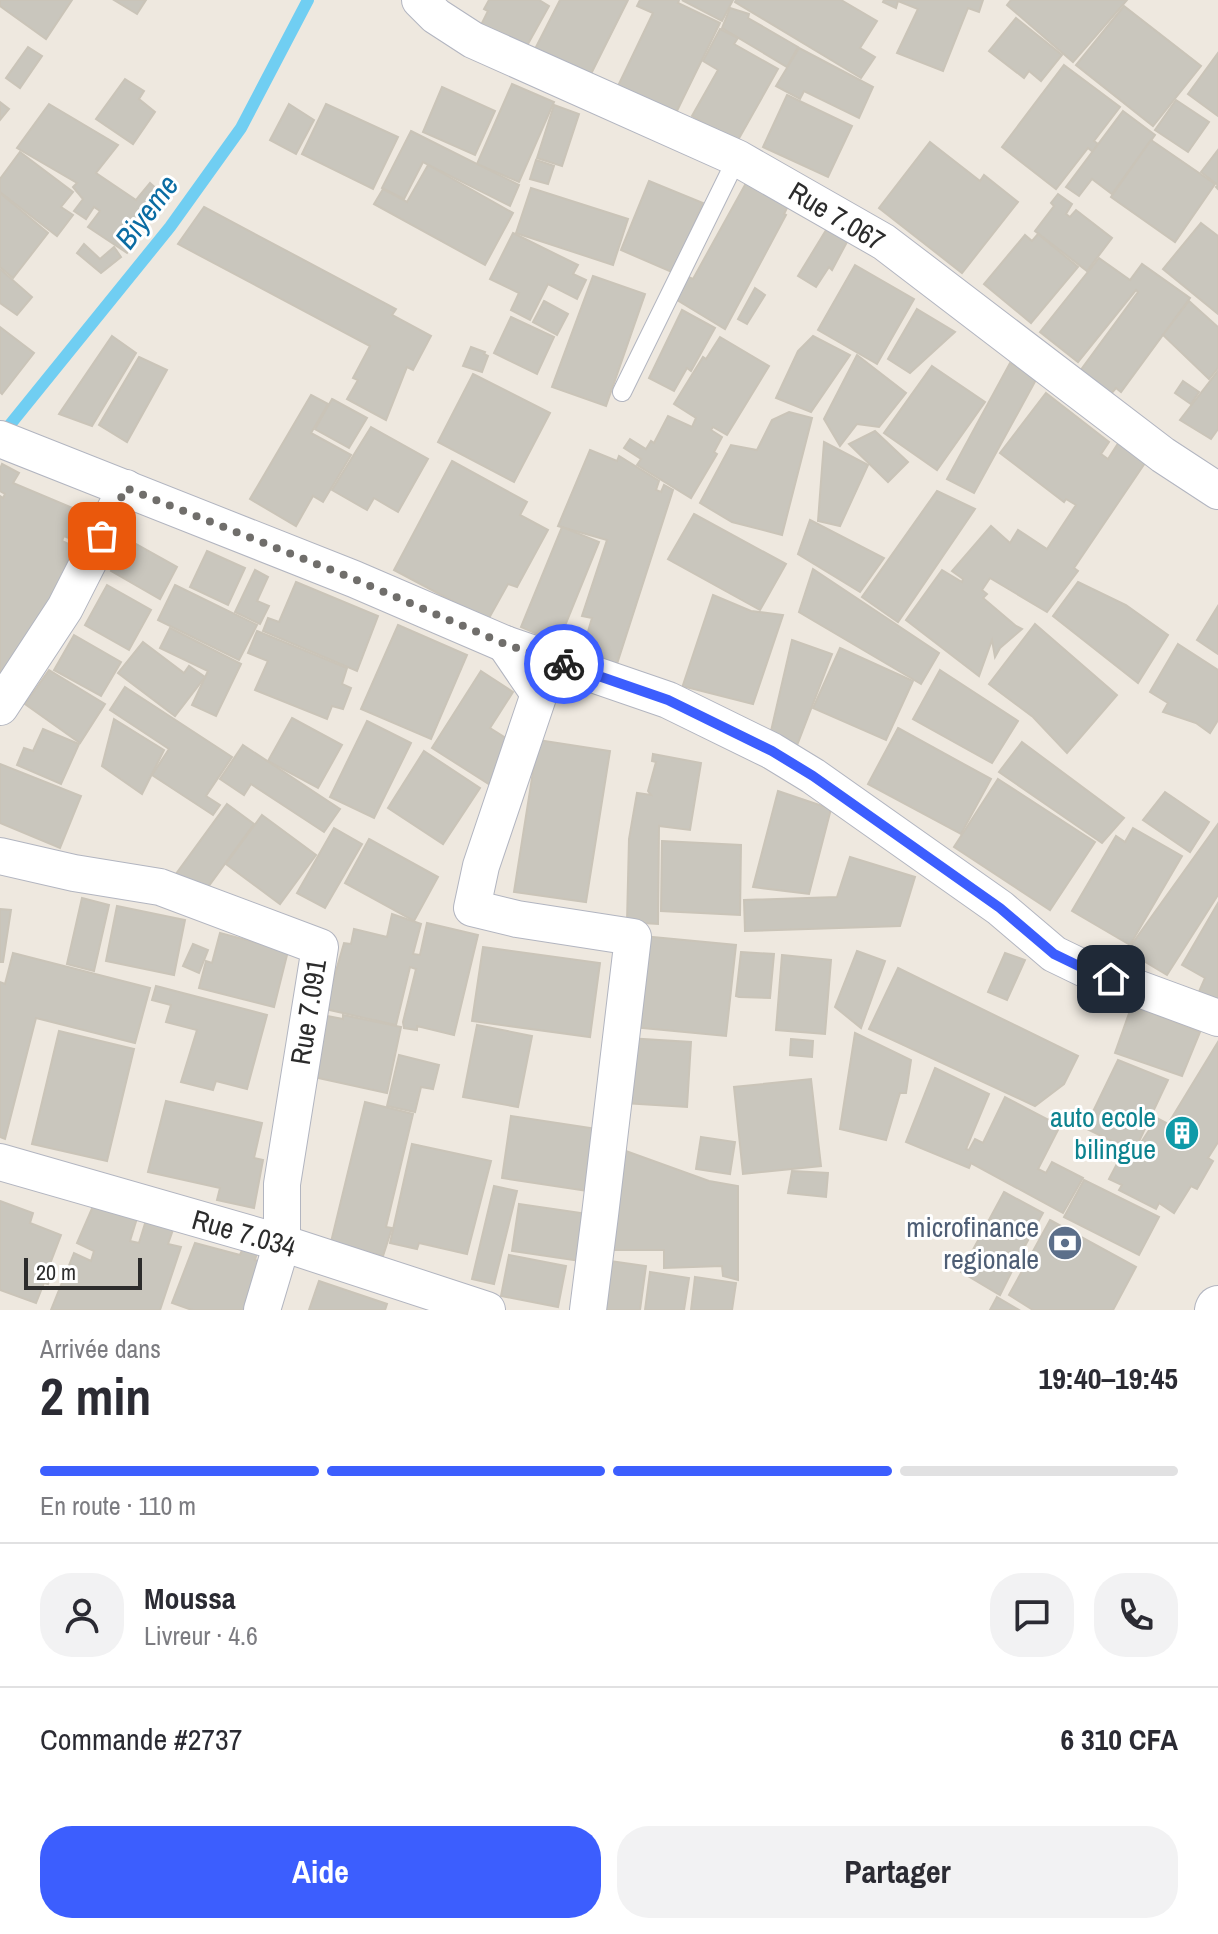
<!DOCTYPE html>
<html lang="fr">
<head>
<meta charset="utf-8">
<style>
	:root { --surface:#fff; --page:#f2f2f3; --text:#2b2b33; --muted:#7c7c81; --line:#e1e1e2; --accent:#3c5efe }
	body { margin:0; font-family:"Archivo Narrow",sans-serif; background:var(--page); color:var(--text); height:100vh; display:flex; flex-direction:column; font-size:30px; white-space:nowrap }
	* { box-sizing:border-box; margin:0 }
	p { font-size:26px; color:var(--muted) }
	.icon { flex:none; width:44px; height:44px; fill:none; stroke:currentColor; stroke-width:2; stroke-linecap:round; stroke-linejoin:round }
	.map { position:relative; height:1310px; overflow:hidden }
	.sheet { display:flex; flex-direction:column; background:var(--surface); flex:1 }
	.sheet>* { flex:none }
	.scale { position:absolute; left:24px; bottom:20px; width:118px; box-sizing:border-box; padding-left:8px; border:4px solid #2c2c2c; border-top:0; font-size:22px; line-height:28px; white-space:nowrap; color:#2c2c2c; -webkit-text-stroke:6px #fff; paint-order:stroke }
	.pin { position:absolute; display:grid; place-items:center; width:68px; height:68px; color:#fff; margin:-34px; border-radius:16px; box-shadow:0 4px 12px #0006 }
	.courier { position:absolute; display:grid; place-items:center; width:80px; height:80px; margin:-40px; border:6px solid #3c5efe; border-radius:50%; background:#fff; color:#222; box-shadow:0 2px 10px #0007 }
	.head em { font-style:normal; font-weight:700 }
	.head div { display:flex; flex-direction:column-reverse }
	.head { display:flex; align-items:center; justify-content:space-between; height:136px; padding:0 40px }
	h1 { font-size:52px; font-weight:700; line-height:60px }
	.bar { display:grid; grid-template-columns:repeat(4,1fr); gap:12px 8px; align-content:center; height:96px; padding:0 40px }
	.bar i { height:10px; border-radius:6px; background:var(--line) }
	.bar .active { background:var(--accent) }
	.bar p { grid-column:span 4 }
	.line { display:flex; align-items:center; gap:20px; padding:0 40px; border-top:2px solid var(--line) }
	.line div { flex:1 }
	.round { display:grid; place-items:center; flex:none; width:84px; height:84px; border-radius:32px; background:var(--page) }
	.primary-button { display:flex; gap:16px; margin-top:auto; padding:16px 40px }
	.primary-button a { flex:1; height:92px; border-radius:32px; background:var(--accent); color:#fff; font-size:32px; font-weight:700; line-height:92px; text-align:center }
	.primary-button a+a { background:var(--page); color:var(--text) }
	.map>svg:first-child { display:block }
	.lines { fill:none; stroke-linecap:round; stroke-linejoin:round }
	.stream { stroke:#70cef2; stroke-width:12 }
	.building { fill:#c9c6bd; stroke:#cac4b8; stroke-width:2 }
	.lane-casing { stroke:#b2b5c0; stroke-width:20 }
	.street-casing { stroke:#b2b5c0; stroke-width:38 }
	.secondary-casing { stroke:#b2b5c0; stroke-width:46 }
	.lane { stroke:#fff; stroke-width:18 }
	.street { stroke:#fff; stroke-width:36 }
	.secondary { stroke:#fff; stroke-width:44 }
	.done { stroke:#706e6b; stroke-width:8; stroke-dasharray:0 14.4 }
	.route { stroke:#3c5efe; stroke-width:10 }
	.labels { text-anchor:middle; stroke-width:6; stroke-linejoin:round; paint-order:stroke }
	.street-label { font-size:28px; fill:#2c2c2c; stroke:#fff }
	.culture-label { font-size:28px; fill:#0d838f; stroke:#fff; text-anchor:end }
	.service-label { font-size:28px; fill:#4e5e75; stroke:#fff; text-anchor:end }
	.water-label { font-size:30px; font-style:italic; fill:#0a6ca3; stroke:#fff }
</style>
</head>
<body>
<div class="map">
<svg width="1218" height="1310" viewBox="0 0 1218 1310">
	<rect width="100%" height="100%" fill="#eee8df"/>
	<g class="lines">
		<!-- stream -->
		<path class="stream" d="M0,437L170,227L241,128L308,0"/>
	</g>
	<!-- building -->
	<g class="building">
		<path d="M0,0H72L46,39L0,6Z"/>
		<path d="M114,0H146L137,14Z"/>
		<path d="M489,0H539L549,6L523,53L479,29L488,11L484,9Z"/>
		<path d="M560,0H628L590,76L535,49Z"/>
		<path d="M640,0H679L678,3L720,23L675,115L617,88L653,13L637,6Z"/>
		<path d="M682,0H733L722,21Z"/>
		<path d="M736,0H841L877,21L860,48L875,57L861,78L735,2Z"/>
		<path d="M884,0H983L979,12L968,8L943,71L897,53L918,9L898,1L896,8L883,2Z"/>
		<path d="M1011,0H1127L1073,62L1007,5Z"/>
		<path d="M1124,6L1201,66L1153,126L1076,65Z"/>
		<path d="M730,8L749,14L748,18L798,47L787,67L722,28Z"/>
		<path d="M1016,18L1062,55L1041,81L1029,71L1024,78L989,51Z"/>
		<path d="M720,29L738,38L734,44L778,69L737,142L692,116L718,70L703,61Z"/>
		<path d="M28,47L42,56L20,88L6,78Z"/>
		<path d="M799,48L873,87L859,118L804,91L800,99L776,86Z"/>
		<path d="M1218,53V116L1188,94Z"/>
		<path d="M1064,65L1120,107L1094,141L1098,144L1093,152L1088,148L1056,189L1002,147Z"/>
		<path d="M125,79L144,91L139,99L155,112L133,144L96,119Z"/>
		<path d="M512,84L554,102L519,182L477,164Z"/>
		<path d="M442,87L495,111L475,155L423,132Z"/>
		<path d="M787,95L852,126L828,177L763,147Z"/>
		<path d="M1176,100L1209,122L1188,152L1155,130Z"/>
		<path d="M0,102L9,109L0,120Z"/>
		<path d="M49,104L118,145L96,173L136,200L150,183L170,201L155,217L145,208L130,230L139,236L127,253L88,227L100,211L94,207L86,219L74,211L83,199L73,187L77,183L17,148Z"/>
		<path d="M289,104L314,120L296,154L270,140Z"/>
		<path d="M326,104L398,137L373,189L302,154Z"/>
		<path d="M554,105L579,114L562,166L537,158Z"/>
		<path d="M1123,111L1155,135L1112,194L1092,179L1079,196L1066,187Z"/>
		<path d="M411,131L519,185L510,206L423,162L404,199L382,188Z"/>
		<path d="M1151,140L1215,184L1175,242L1111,197Z"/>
		<path d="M930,142L980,181L984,175L1018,202L962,273L879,208Z"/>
		<path d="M1218,150V189L1216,187L1218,185L1201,172Z"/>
		<path d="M20,152L73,192L61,207L73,215L57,236L0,192V179Z"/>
		<path d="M536,160L554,166L548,184L530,179Z"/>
		<path d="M428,165L513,213L485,265L374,204L383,189L407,202Z"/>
		<path d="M649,181L703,203L674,273L621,250Z"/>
		<path d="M746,183L788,206L784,214L786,215L725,329L672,297L684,275L693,279Z"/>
		<path d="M531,188L628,219L613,265L516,233Z"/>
		<path d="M0,193L48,233L13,278L0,267Z"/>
		<path d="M1058,194L1072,204L1066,214L1070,217L1076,210L1112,238L1087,271L1035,231L1054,206L1051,203Z"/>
		<path d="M204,207L396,309L392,315L431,336L413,370L407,367L386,420L347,399L358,380L353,378L370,346L178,244Z"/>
		<path d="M1201,223L1218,236V314L1163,269Z"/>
		<path d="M828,227L848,240L832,270L829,267L816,287L798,276Z"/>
		<path d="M513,233L578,265L573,274L586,280L577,299L548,284L530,320L511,310L519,293L490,279Z"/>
		<path d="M1038,234L1078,267L1031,323L984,284L1025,235L1032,241Z"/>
		<path d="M84,244L100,259L114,247L121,257L101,273L77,253Z"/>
		<path d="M1099,258L1130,280L1142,264L1190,298L1121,392L1116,388L1111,394L1080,371L1138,292L1136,290L1078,362L1040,332Z"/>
		<path d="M855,265L914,299L877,364L818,330Z"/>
		<path d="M0,269L32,297L17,315L0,303Z"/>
		<path d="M593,276L645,294L606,406L552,387Z"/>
		<path d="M755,288L765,295L747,324L738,319Z"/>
		<path d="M544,301L568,314L557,335L533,322Z"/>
		<path d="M1189,301L1218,327V368L1209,379L1163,335Z"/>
		<path d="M917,309L955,332L910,373L888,359Z"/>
		<path d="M682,310L715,328L691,371L687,368L674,391L649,378Z"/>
		<path d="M511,317L554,337L537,374L494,353Z"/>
		<path d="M0,327L34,353L2,394L0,392Z"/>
		<path d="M112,336L136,353L92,426L59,414Z"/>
		<path d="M813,336L850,355L811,412L776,398L798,351Z"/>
		<path d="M720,337L769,366L727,435L713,427L711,430L722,437L714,452L717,454L691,498L637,465L641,459L624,448L630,439L646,449L651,441L654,443L668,416L692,427L696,418L674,404L703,357L706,359Z"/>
		<path d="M471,347L485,352L484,354L488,356L482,372L463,366Z"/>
		<path d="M857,355L906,393L879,427L857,424L840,446L824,419Z"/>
		<path d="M139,357L167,370L127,442L99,425Z"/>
		<path d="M1010,363L1037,378L974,493L947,479Z"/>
		<path d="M932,366L985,402L937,470L884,433Z"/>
		<path d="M1218,371V429L1211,439L1180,420Z"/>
		<path d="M473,374L550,413L514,482L438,442Z"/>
		<path d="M1183,381L1199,392L1191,404L1175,393Z"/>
		<path d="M1046,393L1109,442L1101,454L1108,459L1119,442L1147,460L1074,568L1078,571L1047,612L990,578L982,590L987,594L983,598L1016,626L1022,629L1000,648L995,657L992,640L979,676L906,620L942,570L962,582L963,579L952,571L991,526L1010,543L1018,530L1047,549L1076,505L1066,499L1064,502L1000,453Z"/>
		<path d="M311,395L328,404L311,433L351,455L323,502L313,496L296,526L250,499Z"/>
		<path d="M332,399L367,418L349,448L315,429Z"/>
		<path d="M789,412L812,418L782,535L732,522L700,503L731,445L757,450L772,420Z"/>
		<path d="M371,427L428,459L398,512L374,498L367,510L332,490Z"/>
		<path d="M875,431L908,462L888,482L849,444Z"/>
		<path d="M824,442L868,465L840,526L818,521Z"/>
		<path d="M590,450L617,461L619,456L659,481L656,490L661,492L664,485L673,490L616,667L593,660L587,635L592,618L582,616L607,540L558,526Z"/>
		<path d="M452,461L527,502L520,515L548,530L517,587L508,584L488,620L394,570Z"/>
		<path d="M2,464L19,473L13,483L75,509L69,522L77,525L71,539L64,536L62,541L83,551L0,689V496L3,498L5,494L0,491V469Z"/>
		<path d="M937,491L975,509L898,622L862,597Z"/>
		<path d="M694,514L786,564L760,610L668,559Z"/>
		<path d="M810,520L884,558L860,592L798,554Z"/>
		<path d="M562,527L599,542L558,643L521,627Z"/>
		<path d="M129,540L177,567L160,599L111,571Z"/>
		<path d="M207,551L245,568L228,605L190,587Z"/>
		<path d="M813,569L939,653L921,684L799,612Z"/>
		<path d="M255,570L268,577L257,601L269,606L260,624L235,612Z"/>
		<path d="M296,582L378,616L357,671L263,631L268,618L279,622Z"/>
		<path d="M1078,582L1126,605L1168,635L1138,683L1053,616Z"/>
		<path d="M107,585L151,610L129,650L85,625Z"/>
		<path d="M175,585L257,625L239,660L158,620Z"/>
		<path d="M713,595L751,611L783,615L753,704L686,687L682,688Z"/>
		<path d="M1218,606V654L1197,640Z"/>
		<path d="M1035,624L1117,695L1067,753L1033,717L989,684Z"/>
		<path d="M398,625L467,655L431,739L361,709Z"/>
		<path d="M170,628L241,664L216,716L192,705L208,671L160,648Z"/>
		<path d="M257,631L347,668L342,684L351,688L343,709L332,706L327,719L255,690L268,661L248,653Z"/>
		<path d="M74,635L121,662L101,696L54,670Z"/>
		<path d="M792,640L832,654L796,748L771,731Z"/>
		<path d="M143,642L184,673L189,666L205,677L175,716L118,673Z"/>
		<path d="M1178,644L1218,670V720L1210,733L1196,723L1163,712L1168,703L1150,692Z"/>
		<path d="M840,648L913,681L886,740L813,708Z"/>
		<path d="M49,670L105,704L80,743L25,704Z"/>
		<path d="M940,670L1018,721L992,763L913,719Z"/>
		<path d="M481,671L513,692L490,728L517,745L492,786L432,748Z"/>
		<path d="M125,687L232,757L206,796L220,805L213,815L152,775L169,749L110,710Z"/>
		<path d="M292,718L342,745L318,788L268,761Z"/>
		<path d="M114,719L164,750L142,794L102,766Z"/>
		<path d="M367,721L411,743L374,818L330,797Z"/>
		<path d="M898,728L991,779L961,834L868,784Z"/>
		<path d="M43,729L79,744L61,784L17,765L24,748L33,751Z"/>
		<path d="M538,740L610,751L586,902L514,892Z"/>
		<path d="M1022,742L1124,818L1102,843L999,772Z"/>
		<path d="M243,745L340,809L324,832L251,784L244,795L220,779Z"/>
		<path d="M424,751L480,788L443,844L388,808Z"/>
		<path d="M653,754L701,763L690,830L659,826L658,924L627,922L629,839L637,793L651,795L648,791L656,762L652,761Z"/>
		<path d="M0,764L81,796L60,848L0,823Z"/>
		<path d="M998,779L1095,842L1050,910L954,847Z"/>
		<path d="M778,791L831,809L809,894L753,887Z"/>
		<path d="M1165,792L1209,822L1190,852L1143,820Z"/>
		<path d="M227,804L254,824L200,898L173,878Z"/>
		<path d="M262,815L316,855L280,904L226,864Z"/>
		<path d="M1218,824V895L1167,975L1127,951Z"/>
		<path d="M334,828L362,844L325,908L297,893Z"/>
		<path d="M1133,828L1182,856L1130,945L1072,911L1116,836L1125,842Z"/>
		<path d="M369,839L438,877L414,921L345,883Z"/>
		<path d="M662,841L741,845L740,915L661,911Z"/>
		<path d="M850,857L915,877L900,926L745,931L744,900L837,897Z"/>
		<path d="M82,898L109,905L94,971L67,964Z"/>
		<path d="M1218,903V1004L1198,994L1205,978L1182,965Z"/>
		<path d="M117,906L185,920L174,975L106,961Z"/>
		<path d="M0,909L11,910L3,962H0Z"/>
		<path d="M392,914L421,924L413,954L420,955L427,923L478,935L454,1035L417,1026V1030L404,1028L403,1022L416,969L410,967L396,1025L325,1009L344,943L351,944L354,929L387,937Z"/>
		<path d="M220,933L288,951L274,1007L199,988L206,961L212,963Z"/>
		<path d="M642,936L736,945L726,1036L633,1027Z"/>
		<path d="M193,944L208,950L199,973L183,966Z"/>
		<path d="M483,947L600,963L590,1037L472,1021Z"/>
		<path d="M857,951L885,961L861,1028L835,1007Z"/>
		<path d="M741,952L774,954L770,998L739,997L736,996Z"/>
		<path d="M13,953L150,988L135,1043L36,1018L5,1139L0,1137V982L5,984Z"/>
		<path d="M1005,953L1025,960L1007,1000L988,992Z"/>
		<path d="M782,955L831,960L825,1034L776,1030Z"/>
		<path d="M898,968L1078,1056L1064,1084L1035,1106L869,1029Z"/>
		<path d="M156,986L267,1015L247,1089L216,1081L213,1090L181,1082L197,1030L166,1022L171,1005L152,1000Z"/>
		<path d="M1132,1005L1200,1032L1182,1076L1115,1053Z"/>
		<path d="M322,1015L343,1019V1015L401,1027L387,1093L309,1076Z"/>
		<path d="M477,1025L532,1036L518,1107L463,1097Z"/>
		<path d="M59,1031L134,1049L107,1161L32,1144Z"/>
		<path d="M855,1033L911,1060L906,1093H900L886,1140L840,1129Z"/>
		<path d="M627,1038L691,1042L687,1107L624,1103Z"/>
		<path d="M791,1039L813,1041L812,1057L790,1055Z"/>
		<path d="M1218,1042V1142L1208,1158L1213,1161L1197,1189L1191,1186L1174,1213L1159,1203L1156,1209L1119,1190L1122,1185L1109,1179L1120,1158L1129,1161L1157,1118L1168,1124Z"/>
		<path d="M399,1055L439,1065L433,1089L421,1087L415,1112L387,1106Z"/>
		<path d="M1118,1060L1168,1080L1134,1152L1085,1128Z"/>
		<path d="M935,1068L989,1094L966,1149L969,1150L975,1139L983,1143L1005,1097L1060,1126L1038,1169L1046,1173L1052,1162L1083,1178L1063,1213L971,1163L969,1168L906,1142Z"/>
		<path d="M811,1079L821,1166L743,1174L734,1087Z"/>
		<path d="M166,1101L262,1123L254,1158L263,1160L254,1208L217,1200L220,1188L148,1172Z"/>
		<path d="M365,1102L413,1114L386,1227L392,1228L383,1256L331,1242Z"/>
		<path d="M511,1116L604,1130L595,1192L502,1178Z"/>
		<path d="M701,1137L735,1142L730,1174L696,1169Z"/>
		<path d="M412,1144L491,1161L467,1254L419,1243L417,1249L390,1243Z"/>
		<path d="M623,1150L709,1181L738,1186V1280L723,1276L722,1266L664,1268V1250H611Z"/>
		<path d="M792,1171L828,1173L826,1197L788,1193Z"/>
		<path d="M1084,1180L1159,1217L1139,1255L1064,1217Z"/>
		<path d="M494,1186L517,1191L494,1284L472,1279Z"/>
		<path d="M1004,1192L1043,1213L1020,1255L1000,1295L961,1272Z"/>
		<path d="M0,1201L33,1213L30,1223L61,1235L50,1264L55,1266L48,1284L44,1283L36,1303L0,1290Z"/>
		<path d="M94,1204L138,1215L130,1241L139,1243L147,1217L175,1224L168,1244L181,1247L160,1310H51L74,1253L91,1261L94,1251L77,1243Z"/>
		<path d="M519,1204L595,1215L588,1262L512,1251Z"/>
		<path d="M1050,1220L1136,1267L1113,1310H1033L1009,1295Z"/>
		<path d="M195,1243L240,1255L243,1248L257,1253L255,1260L267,1264L251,1310H192L172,1303Z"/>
		<path d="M509,1255L566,1266L558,1307L501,1296Z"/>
		<path d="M610,1261L646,1266L640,1310H603Z"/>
		<path d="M650,1272L689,1278L684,1310H645Z"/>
		<path d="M695,1277L736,1283L732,1310H691Z"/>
		<path d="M319,1281L387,1304L385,1310H309Z"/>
		<path d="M997,1297L1019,1310H990Z"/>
	</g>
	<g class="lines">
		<!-- lane casing -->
		<g class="lane-casing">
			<path id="lane" d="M622,392L737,158"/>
		</g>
		<!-- street casing -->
		<g class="street-casing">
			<g id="street">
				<path d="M420,0L436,16L473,40L737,158L884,242L1163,455L1218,491"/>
				<path d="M0,439L354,579L505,644L668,700L772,751L813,776L1000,908L1054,954L1085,969L1218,1018"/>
				<path d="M505,644L539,694L481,866L472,908L517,919L633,937L600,1215L588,1310"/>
				<path d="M0,707L65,608L126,488"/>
				<path d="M0,856L74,873L160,887L320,947L282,1184V1243L262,1310"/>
				<path d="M0,1162L282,1243L487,1310"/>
			</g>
		</g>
		<!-- secondary casing -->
		<g class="secondary-casing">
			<path id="secondary" d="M1217,1310L1218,1308"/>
		</g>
		<!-- lane -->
		<use href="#lane" class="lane"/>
		<!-- street -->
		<use href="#street" class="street"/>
		<!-- secondary -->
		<use href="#secondary" class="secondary"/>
	</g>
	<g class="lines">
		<!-- done -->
		<path class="done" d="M102,536L126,488L354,579L505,644L564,664"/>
		<!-- route -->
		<path class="route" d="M564,664L668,700L772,751L813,776L1000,908L1054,954L1085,969L1111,979"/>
	</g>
	<!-- icons -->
	<defs>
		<g id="building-disc" transform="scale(1.8)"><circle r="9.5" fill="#0f9aa8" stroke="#fff"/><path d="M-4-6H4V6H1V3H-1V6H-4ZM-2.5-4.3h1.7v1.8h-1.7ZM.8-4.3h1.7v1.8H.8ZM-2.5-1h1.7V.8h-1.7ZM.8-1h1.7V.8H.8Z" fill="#fff"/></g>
		<g id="bank-disc" transform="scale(1.8)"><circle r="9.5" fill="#5c6f8a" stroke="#fff"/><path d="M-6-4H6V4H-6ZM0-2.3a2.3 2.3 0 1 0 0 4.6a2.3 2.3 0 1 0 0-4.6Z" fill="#fff"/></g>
	</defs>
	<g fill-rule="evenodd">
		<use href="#building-disc" x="1182" y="1133"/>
		<use href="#bank-disc" x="1065" y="1243"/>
	</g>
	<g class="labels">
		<!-- street labels -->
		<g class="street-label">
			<text transform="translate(837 216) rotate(31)" y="10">Rue 7.067</text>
			<text transform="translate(308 1012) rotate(-81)" y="10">Rue 7.091</text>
			<text transform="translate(244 1233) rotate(16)" y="10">Rue 7.034</text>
		</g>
		<!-- culture labels -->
		<g class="culture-label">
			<text x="1156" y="1127">auto ecole<tspan x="1156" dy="32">bilingue</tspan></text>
		</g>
		<!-- service labels -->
		<g class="service-label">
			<text x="1039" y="1237">microfinance<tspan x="1039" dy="32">regionale</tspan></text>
		</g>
		<!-- water labels -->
		<g class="water-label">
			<text transform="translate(147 212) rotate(-53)" y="10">Biyeme</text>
		</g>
	</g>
</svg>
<div class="scale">20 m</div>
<div class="pin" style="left:102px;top:536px;background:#ea580c"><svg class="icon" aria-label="bag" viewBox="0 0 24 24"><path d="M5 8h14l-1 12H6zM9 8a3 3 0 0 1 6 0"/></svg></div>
<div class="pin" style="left:1111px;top:979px;background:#1f2937"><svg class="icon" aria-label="home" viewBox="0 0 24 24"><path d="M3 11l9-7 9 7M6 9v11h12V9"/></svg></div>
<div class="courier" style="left:564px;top:664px"><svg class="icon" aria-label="bike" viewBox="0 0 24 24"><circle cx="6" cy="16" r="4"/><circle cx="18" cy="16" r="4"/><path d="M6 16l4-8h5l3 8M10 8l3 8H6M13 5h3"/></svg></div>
</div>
<section class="sheet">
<div class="head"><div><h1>2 min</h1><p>Arrivée dans</p></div><em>19:40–19:45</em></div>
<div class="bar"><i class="active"></i><i class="active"></i><i class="active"></i><i></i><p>En route · 110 m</p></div>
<div class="line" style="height:144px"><a class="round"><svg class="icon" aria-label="person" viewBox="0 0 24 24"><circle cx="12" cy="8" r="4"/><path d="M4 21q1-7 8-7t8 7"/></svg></a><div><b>Moussa</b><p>Livreur · 4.6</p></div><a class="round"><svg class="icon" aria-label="chat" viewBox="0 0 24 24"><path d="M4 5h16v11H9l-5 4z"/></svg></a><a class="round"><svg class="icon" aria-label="phone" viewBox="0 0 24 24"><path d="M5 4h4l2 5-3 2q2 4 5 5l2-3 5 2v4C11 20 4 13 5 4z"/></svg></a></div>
<div class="line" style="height:104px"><div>Commande #2737</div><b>6 310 CFA</b></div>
<div class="primary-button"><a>Aide</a><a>Partager</a></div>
</section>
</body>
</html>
